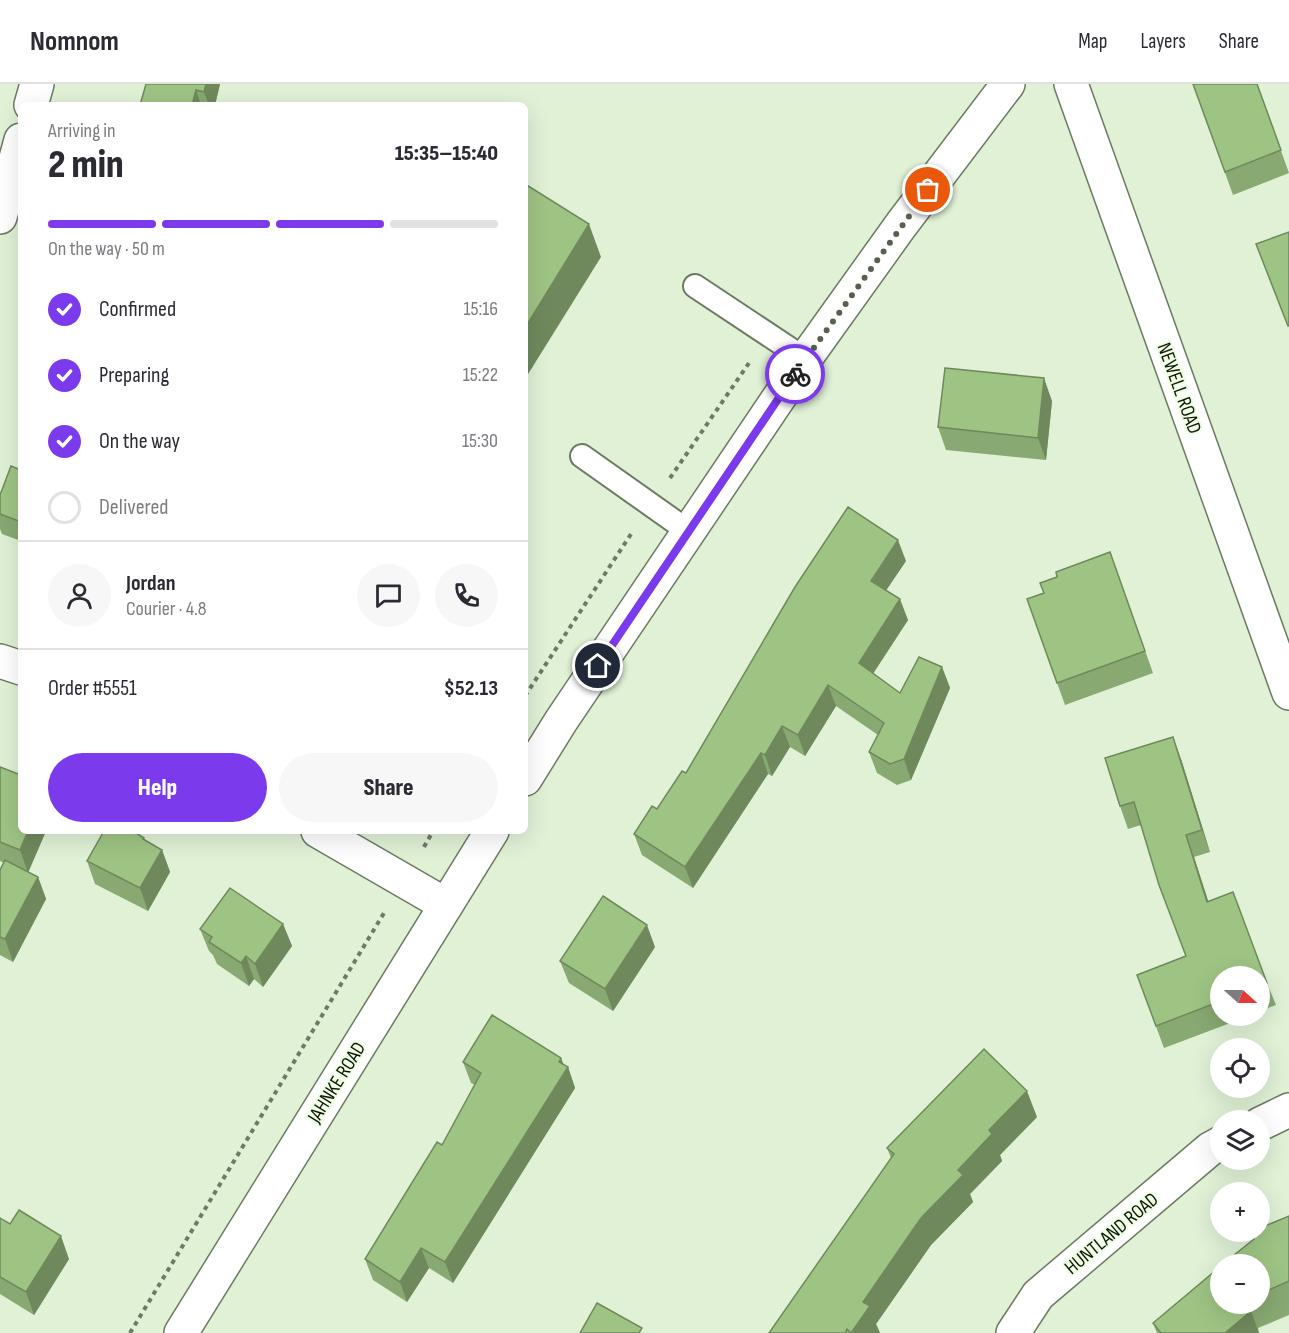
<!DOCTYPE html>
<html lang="en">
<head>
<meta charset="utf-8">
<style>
	:root { --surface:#fff; --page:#f7f7f7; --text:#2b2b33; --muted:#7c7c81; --line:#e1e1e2; --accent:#7c3aed }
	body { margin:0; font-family:"Sofia Sans Condensed",sans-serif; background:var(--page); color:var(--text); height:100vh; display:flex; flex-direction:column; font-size:22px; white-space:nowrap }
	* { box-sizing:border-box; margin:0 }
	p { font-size:20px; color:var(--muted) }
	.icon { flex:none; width:33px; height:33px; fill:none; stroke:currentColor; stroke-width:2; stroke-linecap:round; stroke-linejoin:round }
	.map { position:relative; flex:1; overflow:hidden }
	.side { position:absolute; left:18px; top:18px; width:510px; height:732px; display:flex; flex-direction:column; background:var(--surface); border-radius:9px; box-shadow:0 6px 24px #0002 }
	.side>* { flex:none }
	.needle { width:39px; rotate:111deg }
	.tools { position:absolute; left:1210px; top:882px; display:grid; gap:12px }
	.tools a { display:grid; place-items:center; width:60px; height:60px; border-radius:50%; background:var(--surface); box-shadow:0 6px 24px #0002; font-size:30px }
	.pin { position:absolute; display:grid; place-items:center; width:51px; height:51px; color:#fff; margin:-26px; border:3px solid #fff; border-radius:50%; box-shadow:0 2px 6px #0007 }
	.courier { position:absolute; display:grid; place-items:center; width:60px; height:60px; margin:-30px; border:4px solid #7c3aed; border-radius:50%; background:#fff; color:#222; box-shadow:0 2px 8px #0007 }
	.summary em { font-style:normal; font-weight:800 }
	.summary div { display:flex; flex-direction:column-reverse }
	.summary { display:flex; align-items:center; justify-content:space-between; height:102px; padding:0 30px }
	h1 { font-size:39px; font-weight:800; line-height:45px }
	.bar { display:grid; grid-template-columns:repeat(4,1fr); gap:9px 6px; align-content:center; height:72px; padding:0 30px }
	.bar i { height:8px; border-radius:4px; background:var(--line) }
	.bar .active { background:var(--accent) }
	.bar p { grid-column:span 4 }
	.line { display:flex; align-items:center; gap:15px; padding:0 30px; border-top:2px solid var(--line) }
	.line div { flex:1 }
	.round { display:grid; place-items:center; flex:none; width:63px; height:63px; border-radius:32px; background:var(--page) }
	ol { padding:0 30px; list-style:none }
	li { display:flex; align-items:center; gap:18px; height:66px }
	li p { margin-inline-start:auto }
	li .icon { padding:6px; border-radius:50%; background:var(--accent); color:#fff; stroke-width:4 }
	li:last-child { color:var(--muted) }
	li i { width:33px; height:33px; border:3px solid var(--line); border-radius:50% }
	.primary-button { display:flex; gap:12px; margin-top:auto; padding:12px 30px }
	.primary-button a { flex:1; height:69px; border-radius:36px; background:var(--accent); color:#fff; font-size:24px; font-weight:800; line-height:69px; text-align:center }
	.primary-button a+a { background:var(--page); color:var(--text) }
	header { display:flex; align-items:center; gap:36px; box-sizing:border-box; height:84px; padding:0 30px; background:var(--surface); border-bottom:2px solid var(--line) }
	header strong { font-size:28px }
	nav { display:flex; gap:33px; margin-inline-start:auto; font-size:21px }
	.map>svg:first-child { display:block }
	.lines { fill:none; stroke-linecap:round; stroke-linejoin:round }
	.lane-casing { stroke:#6c7a62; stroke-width:26 }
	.street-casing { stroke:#6c7a62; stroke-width:36 }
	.secondary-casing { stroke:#6c7a62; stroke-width:36 }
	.path { stroke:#6e7968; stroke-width:4; stroke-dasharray:4.5 4.5; stroke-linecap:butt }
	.lane { stroke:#fff; stroke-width:22 }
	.street { stroke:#fff; stroke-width:33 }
	.secondary { stroke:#fff; stroke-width:33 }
	.wall { fill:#88a972 }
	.shaded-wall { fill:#6f895c }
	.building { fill:#9ec484; stroke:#6f895c; stroke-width:1.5 }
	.done { stroke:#586151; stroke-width:6; stroke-dasharray:0 10.8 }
	.route { stroke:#7c3aed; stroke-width:8 }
	.labels { text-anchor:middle; stroke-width:4.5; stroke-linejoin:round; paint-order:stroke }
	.street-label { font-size:20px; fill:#0e130a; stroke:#edfee3 }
</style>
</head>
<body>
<header>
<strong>Nomnom</strong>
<nav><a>Map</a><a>Layers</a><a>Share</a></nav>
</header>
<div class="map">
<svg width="1289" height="1249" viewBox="0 0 1289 1249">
	<rect width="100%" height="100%" fill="#e0f1d6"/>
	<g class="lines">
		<!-- lane casing -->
		<g class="lane-casing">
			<g id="lane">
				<path d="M695,202L805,275"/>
				<path d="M582,372L688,447"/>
			</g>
		</g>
		<!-- street casing -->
		<g class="street-casing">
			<g id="street">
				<path d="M1071,0L1289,609"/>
				<path d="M31,21L37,0"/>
				<path d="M0,133L21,56"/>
				<path d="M0,577L21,584"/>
				<path d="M318,747L446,821"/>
				<path d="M1260,1040L1289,1026"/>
				<path d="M1013,1249L1038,1211L1210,1065L1221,1059"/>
			</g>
		</g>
		<!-- secondary casing -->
		<g class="secondary-casing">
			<g id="secondary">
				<path d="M525,695L561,637L805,275L901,141L1008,0"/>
				<path d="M181,1249L492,747"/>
			</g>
		</g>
		<!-- path -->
		<g class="path">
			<path d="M670,394L749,279"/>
			<path d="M525,612L633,447"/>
			<path d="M424,763L433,747"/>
			<path d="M130,1249L384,829"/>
		</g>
		<!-- lane -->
		<use href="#lane" class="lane"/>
		<!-- street -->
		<use href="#street" class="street"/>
		<!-- secondary -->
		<use href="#secondary" class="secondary"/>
	</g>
	<!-- wall -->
	<g class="wall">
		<path d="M146,0H220L215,21H140Z"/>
		<path d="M1193,0H1257L1289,89L1233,111Z"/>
		<path d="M1052,317L1046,376L946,366L938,343Z"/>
		<path d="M21,386V457L2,450L0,445V411Z"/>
		<path d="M1110,468L1153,589L1065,621L1027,515L1044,509L1057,493Z"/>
		<path d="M906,477L886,506L908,536L873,590L900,609L942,583L950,604L911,696L897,701L877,689L869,668L878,651L836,622L805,672L790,663L772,692L768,690L693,804L642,771L634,750L657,725L686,689Z"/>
		<path d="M1181,675L1210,768L1194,773L1208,818L1267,899L1276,921L1260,927V892H1221V932H1249L1164,964L1137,891L1186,873L1141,741L1128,745L1120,722Z"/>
		<path d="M0,683L46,747L28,788L38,793L46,815L13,878L0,871V786L4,779L0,777Z"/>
		<path d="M145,756L162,766L170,788L148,827L95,800L87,777Z"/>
		<path d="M283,840L292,862L263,903L254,895L249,902L217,880L213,871L209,867L200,845Z"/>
		<path d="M655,863L613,927L569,899L560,877Z"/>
		<path d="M463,978L564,981L568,983L575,1004L453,1199L429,1184L407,1218L373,1196L365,1175L442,1061L475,1001L471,999Z"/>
		<path d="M1037,1033L1000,1071L1002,1077L970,1110L973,1118L931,1161L876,1240L880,1249H769L891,1074L887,1064Z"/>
		<path d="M1289,1132V1231L1258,1244L1259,1249H1157L1153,1239L1221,1220H1260V1180Z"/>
		<path d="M0,1134L69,1175L34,1231L0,1210Z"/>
	</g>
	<!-- shaded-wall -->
	<g class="shaded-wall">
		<path d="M206,0H220L215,21H209L204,8Z"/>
		<path d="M196,6L201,21H192Z"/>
		<path d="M589,140L601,173L525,295V244Z"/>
		<path d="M1044,294L1052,317L1046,376L1038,354Z"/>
		<path d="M898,456L906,477L879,517L871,497Z"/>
		<path d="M900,515L908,536L866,600L859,579Z"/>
		<path d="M942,583L950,604L911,696L904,675Z"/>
		<path d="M828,601L836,622L805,672L798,651Z"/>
		<path d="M782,642L790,663L772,692L765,671Z"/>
		<path d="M1173,653L1181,675L1210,768L1202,746Z"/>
		<path d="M761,669L768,690L693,804L685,783Z"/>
		<path d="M28,747H46L28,789L20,766Z"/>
		<path d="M1186,751L1194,773L1216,841L1207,818Z"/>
		<path d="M162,766L170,788L148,827L140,804Z"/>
		<path d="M38,793L46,815L13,878L5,855Z"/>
		<path d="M283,840L292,862L263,903L255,880Z"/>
		<path d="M647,841L655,863L613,927L605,905Z"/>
		<path d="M246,872L254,895L249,902L241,879Z"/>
		<path d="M561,974L566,986L568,983L575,1004L453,1199L445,1178Z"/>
		<path d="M1027,1007L1037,1033L1000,1071L1002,1077L970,1110L973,1118L931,1161L876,1240L880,1249H852L863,1218L921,1134L989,1046Z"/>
		<path d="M61,1152L69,1175L34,1231L26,1208Z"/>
		<path d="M421,1164L429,1184L407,1218L400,1198Z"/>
		<path d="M1251,1227L1259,1249H1225Z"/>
	</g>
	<!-- building -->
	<g class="building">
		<path d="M146,0H206L204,8L196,6L192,21H140Z"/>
		<path d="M1193,0H1257L1281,66L1225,88Z"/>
		<path d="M525,100L589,140L525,244Z"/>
		<path d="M1289,148V242H1288L1256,160Z"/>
		<path d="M945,284L1044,294L1038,354L938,343Z"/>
		<path d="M11,382L21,386V438L0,430V411Z"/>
		<path d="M848,423L898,456L871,497L900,515L859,579L900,609L919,573L942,583L904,675L890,680L869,668L884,639L828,601L798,651L782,642L765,671L761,669L685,783L634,750L652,722L657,725L682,687L686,689L795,503Z"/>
		<path d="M1110,468L1145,567L1057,599L1027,515L1044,509L1040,499L1057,493L1056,488Z"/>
		<path d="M1173,653L1202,746L1186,751L1207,818L1233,808L1267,899L1260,902V892H1221V917L1156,942L1137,891L1186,872L1159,801L1134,718L1120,722L1105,674Z"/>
		<path d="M0,683L21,691V747H28L20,766L0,758Z"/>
		<path d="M104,747H133L144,754L143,755L162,766L140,804L87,777Z"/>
		<path d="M5,776L38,793L5,855L0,853V786Z"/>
		<path d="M230,804L283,840L255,880L246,872L241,879L209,858L212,853L200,845Z"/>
		<path d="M603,812L647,841L605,905L560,877Z"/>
		<path d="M492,931L561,974L559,978L568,983L445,1178L421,1164L400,1198L365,1175L437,1058L442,1061L481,989L463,978Z"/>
		<path d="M984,965L1027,1007L989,1046L992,1050L958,1086L963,1091L921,1134L863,1218L870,1222L851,1249L847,1245L845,1249H769L894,1070L887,1064Z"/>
		<path d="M19,1126L61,1152L26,1208L0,1193V1134L10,1140Z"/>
		<path d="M1289,1132V1197L1260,1210V1180H1223L1254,1155L1251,1148H1260V1144Z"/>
		<path d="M1221,1182V1220H1245L1251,1227L1225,1249H1161L1153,1239Z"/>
		<path d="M597,1219L642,1244L639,1249H580Z"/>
	</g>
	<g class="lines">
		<!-- done -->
		<path class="done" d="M795,290L928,106"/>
		<!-- route -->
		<path class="route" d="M598,582L795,290"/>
	</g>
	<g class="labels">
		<!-- street labels -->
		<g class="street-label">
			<text transform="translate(1180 304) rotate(70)" y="7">NEWELL ROAD</text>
			<text transform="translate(336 998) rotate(-58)" y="7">JAHNKE ROAD</text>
			<text transform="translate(1111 1149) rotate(-40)" y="7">HUNTLAND ROAD</text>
		</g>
	</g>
</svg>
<div class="tools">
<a><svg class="needle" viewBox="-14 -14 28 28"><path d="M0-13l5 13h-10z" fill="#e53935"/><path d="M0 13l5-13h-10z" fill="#7c7c81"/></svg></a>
<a><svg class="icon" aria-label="locate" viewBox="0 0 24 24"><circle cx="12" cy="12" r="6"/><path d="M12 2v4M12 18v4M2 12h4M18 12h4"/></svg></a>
<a><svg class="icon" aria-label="layers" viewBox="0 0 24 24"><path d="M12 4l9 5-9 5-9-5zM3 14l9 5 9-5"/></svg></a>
<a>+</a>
<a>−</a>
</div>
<div class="pin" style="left:928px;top:106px;background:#ea580c"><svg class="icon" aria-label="bag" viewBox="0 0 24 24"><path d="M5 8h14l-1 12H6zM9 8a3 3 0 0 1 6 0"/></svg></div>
<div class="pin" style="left:598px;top:582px;background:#1f2937"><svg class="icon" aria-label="home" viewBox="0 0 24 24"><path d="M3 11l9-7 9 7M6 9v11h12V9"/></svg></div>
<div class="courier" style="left:795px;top:290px"><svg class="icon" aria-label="bike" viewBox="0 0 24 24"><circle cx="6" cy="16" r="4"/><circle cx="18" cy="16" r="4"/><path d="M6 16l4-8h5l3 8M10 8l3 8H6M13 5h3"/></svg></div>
<section class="side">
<div class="summary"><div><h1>2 min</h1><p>Arriving in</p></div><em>15:35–15:40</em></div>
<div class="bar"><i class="active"></i><i class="active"></i><i class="active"></i><i></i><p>On the way · 50 m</p></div>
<ol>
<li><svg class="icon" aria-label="check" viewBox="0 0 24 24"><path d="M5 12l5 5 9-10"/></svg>Confirmed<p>15:16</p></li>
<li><svg class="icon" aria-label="check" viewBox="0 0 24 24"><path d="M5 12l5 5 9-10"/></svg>Preparing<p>15:22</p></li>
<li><svg class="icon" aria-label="check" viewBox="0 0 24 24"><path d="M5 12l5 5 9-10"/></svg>On the way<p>15:30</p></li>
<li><i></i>Delivered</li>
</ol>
<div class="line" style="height:108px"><a class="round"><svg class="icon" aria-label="person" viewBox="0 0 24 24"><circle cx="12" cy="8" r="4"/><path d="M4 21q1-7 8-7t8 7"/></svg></a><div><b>Jordan</b><p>Courier · 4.8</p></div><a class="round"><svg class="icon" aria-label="chat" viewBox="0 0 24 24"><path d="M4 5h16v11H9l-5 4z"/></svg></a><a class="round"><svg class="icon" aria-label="phone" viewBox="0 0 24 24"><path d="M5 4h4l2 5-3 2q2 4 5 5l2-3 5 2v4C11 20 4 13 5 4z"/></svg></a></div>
<div class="line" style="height:78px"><div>Order #5551</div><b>$52.13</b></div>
<div class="primary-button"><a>Help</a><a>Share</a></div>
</section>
</div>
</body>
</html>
